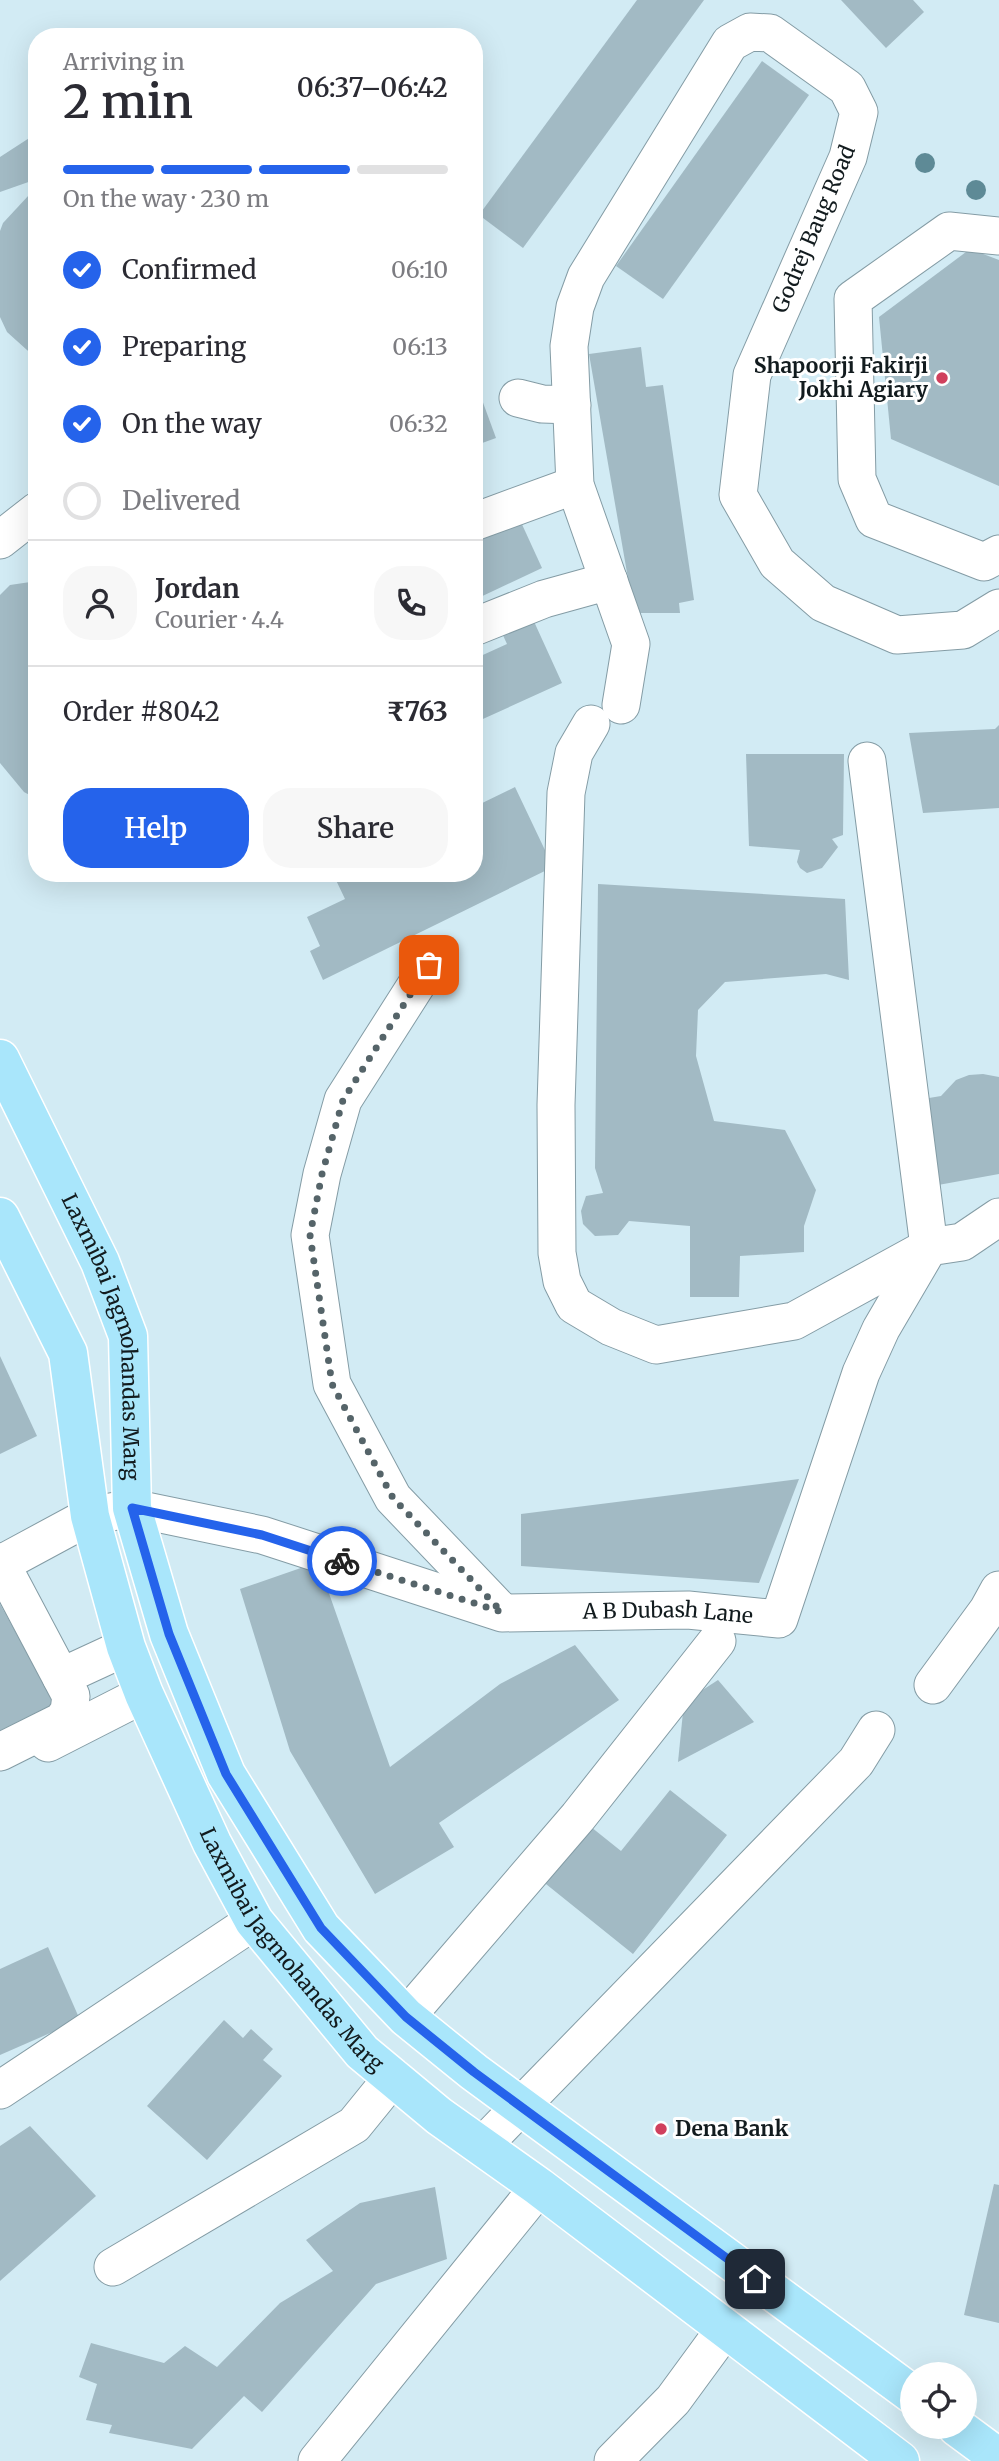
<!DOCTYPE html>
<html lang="en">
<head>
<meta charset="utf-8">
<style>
	:root { --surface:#fff; --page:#f7f7f7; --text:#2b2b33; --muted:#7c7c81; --line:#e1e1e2; --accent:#2563eb }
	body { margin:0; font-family:Merriweather,serif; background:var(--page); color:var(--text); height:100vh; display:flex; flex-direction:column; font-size:26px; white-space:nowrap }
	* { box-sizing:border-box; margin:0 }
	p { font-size:23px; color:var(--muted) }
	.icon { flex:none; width:38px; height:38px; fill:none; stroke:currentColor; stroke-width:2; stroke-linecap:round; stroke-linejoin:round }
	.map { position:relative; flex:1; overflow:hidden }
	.drawer { position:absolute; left:28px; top:28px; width:455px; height:854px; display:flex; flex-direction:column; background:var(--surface); border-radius:28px; box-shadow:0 7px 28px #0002 }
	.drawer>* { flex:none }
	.controls { position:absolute; left:900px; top:2362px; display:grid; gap:14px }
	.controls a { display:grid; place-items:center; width:77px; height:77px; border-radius:50%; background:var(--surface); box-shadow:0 7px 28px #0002; font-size:35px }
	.pin { position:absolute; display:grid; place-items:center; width:60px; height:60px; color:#fff; margin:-30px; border-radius:14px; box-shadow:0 4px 10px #0006 }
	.courier { position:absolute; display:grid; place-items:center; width:70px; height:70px; margin:-35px; border:5px solid #2563eb; border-radius:50%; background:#fff; color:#222; box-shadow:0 2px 9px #0007 }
	.overview em { font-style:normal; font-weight:600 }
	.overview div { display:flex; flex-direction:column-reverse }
	.overview { display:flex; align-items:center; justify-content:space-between; height:119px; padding:0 35px }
	h1 { font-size:46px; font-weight:600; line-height:52px }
	.bar { display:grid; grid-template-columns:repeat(4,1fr); gap:10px 7px; align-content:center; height:84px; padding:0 35px }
	.bar i { height:9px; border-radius:5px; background:var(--line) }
	.bar .current { background:var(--accent) }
	.bar p { grid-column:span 4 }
	.line { display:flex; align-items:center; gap:18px; padding:0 35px; border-top:2px solid var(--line) }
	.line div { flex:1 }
	.round { display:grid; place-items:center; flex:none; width:74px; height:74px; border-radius:28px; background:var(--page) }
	ol { padding:0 35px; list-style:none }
	li { display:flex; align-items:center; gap:21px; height:77px }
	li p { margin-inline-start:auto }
	li .icon { padding:7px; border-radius:50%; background:var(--accent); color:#fff; stroke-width:4 }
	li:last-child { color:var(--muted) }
	li i { width:38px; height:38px; border:4px solid var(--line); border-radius:50% }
	.button { display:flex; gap:14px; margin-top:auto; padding:14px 35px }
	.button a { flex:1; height:80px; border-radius:28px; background:var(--accent); color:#fff; font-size:28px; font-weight:600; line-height:80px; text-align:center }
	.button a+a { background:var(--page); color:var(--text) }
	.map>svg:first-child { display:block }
	.building { fill:#a2bac4 }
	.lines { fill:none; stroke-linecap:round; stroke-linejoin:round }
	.minor-casing { stroke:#849ca5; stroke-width:39 }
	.major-casing { stroke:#fff; stroke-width:41 }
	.minor { stroke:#fff; stroke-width:37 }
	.major { stroke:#a9e6fb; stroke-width:38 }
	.tree { fill:#5e8a96 }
	.done { stroke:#556469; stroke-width:7; stroke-dasharray:0 12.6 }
	.route { stroke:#2563eb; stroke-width:9 }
	.poi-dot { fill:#d0405d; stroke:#fff; stroke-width:2.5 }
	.labels { text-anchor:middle; stroke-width:6; stroke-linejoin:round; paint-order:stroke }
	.street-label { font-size:21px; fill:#121b1e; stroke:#fff }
	.poi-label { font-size:21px; font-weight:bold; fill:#121b1e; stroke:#fff; text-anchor:end }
</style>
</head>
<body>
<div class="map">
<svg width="999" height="2461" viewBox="0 0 999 2461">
	<rect width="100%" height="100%" fill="#d2ebf4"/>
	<!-- building -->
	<g class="building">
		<path d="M637,0H704L523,248L479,215Z"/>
		<path d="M841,0H913L924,12L886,48Z"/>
		<path d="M762,61L809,95L663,299L616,266Z"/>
		<path d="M37,133V179L0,192V157Z"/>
		<path d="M37,191V359L7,332L0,317V231L3,223L29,195Z"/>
		<path d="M970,249L999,260V486L891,439L879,317Z"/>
		<path d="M641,347L646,387L663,385L694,600L679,603L680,613H634L589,354Z"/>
		<path d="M474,378L496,438L474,446Z"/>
		<path d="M520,520L542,568L474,600V541Z"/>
		<path d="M37,581V799L24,792L0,763V595L10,585Z"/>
		<path d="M526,604L562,683L474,723V659L507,644L495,618Z"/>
		<path d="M999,725V808L923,813L909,733L995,729Z"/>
		<path d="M746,754H844L843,835L832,839L838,847L822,868L807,873L800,868L797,862L800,850L749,846Z"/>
		<path d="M515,787L553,867L323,980L310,951L320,946L307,917L345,899L334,876L339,873H474V807Z"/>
		<path d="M598,884L845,899L849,980L826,974L725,982L698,1010L696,1056L714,1121L785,1130L816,1190L804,1226V1252L740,1256L739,1297H690V1226L629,1221L618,1235L595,1236L583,1224L581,1211L586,1196L603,1193L595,1168Z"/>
		<path d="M983,1074L999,1077V1174L927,1187L911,1101L941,1096L956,1080L969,1075Z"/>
		<path d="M0,1356L37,1436L0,1454Z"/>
		<path d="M799,1479L759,1583L521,1566V1514Z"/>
		<path d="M318,1562L390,1767L500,1684L575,1645L619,1700L439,1823L454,1847L375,1894L290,1751L240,1589Z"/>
		<path d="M0,1604L56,1705L0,1736Z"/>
		<path d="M718,1680L754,1722L678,1762L684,1702Z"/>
		<path d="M670,1790L727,1835L633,1954L541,1880L586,1823L621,1851Z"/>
		<path d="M48,1947L80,2020L0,2055V1969Z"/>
		<path d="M224,2020L243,2038L251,2029L273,2049L263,2060L282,2076L207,2160L147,2106Z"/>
		<path d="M30,2126L96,2196L0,2281V2146Z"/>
		<path d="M994,2184L999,2185V2323L964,2315Z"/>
		<path d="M435,2187L447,2259L376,2284L262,2412L244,2396L192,2449L109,2433L112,2425L86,2420L97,2384L79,2377L91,2343L164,2363L185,2346L217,2367L280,2303L333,2271L306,2240L360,2203Z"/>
	</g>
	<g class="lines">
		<!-- minor casing -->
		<g class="minor-casing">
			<g id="minor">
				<path d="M999,236L949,231L853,299L857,479L874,519L984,562L999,554"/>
				<path d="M518,398L542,404L572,405"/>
				<path d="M474,522L575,485"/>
				<path d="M0,540L37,511"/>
				<path d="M474,627L544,599L609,581"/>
				<path d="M621,705L631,644L575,485L569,346L575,307L586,277L730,43L750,32L770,33L847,88L859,112L848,157L752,375L738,495L777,563L823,603L897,635L963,630L999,608"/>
				<path d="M591,724L574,753L566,793L556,1105L557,1253L562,1281L574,1305L611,1327L656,1345L794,1321L929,1247L867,761"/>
				<path d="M429,965L343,1100L322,1174L310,1235L332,1384L393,1498L500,1610"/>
				<path d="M0,1562L71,1696L69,1711L62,1721L0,1752"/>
				<path id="s1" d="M1,1564L90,1516L132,1508L262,1535L502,1613L688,1610L779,1619L861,1373L881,1329L929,1247L962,1242L999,1217"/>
				<path d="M61,1677L126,1647"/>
				<path d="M933,1685L988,1610L999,1590"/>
				<path d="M48,1743L144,1694"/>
				<path d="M406,2017L578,1817L717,1641"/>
				<path d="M0,2090L254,1921"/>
				<path d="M482,2146L856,1762L876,1730"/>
				<path d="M113,2267L354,2125L393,2077"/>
				<path d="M317,2461L539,2187"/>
				<path d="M613,2461L673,2400L725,2329"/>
			</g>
		</g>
		<!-- major casing -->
		<g class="major-casing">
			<g id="major">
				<path id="s2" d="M0,1059L100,1262L128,1336L132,1508L169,1634L226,1774L321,1928L406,2017L474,2072L912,2394"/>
				<path id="s3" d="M0,1217L68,1353L90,1516L126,1647L144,1694L212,1843L254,1921L362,2052L439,2116L539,2187L900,2461"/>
				<path d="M957,2427L999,2458"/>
			</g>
		</g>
		<!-- minor -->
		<use href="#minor" class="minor"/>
		<!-- major -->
		<use href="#major" class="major"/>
	</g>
	<!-- trees -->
	<g class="tree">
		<circle cx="925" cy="163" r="10"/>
		<circle cx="976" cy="190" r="10"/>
	</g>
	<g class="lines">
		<!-- done -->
		<path class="done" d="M342,1561L502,1612L393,1498L332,1384L310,1235L322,1174L343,1100L429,965"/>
		<!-- route -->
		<path class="route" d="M342,1561L262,1535L132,1508L169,1634L226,1774L321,1928L406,2017L474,2072L755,2279"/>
	</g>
	<!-- markers -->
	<g class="poi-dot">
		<circle cx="942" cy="378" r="7"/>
		<circle cx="661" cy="2129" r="7"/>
	</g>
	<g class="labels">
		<!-- street labels -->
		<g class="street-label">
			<text transform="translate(814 229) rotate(-67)" y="7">Godrej Baug Road</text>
			<text dy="7" stroke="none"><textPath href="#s2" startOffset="301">Laxmibai Jagmohandas Marg</textPath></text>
			<text dy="7" stroke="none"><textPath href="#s1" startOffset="695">A B Dubash Lane</textPath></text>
			<text dy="7" stroke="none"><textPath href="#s3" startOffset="800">Laxmibai Jagmohandas Marg</textPath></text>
		</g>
		<!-- poi labels -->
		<g class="poi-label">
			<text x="928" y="373">Shapoorji Fakirji<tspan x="928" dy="24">Jokhi Agiary</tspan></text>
			<text x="675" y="2136" text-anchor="start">Dena Bank</text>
		</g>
	</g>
</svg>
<div class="controls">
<a><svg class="icon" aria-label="locate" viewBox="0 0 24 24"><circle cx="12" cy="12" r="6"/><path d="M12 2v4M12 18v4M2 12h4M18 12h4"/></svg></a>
</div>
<div class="pin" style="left:429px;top:965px;background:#ea580c"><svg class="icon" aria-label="bag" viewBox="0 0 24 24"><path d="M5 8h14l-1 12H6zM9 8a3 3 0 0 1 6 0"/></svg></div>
<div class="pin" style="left:755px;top:2279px;background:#1f2937"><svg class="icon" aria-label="home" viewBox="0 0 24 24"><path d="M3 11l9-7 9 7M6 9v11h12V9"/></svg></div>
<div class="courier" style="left:342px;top:1561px"><svg class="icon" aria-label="bike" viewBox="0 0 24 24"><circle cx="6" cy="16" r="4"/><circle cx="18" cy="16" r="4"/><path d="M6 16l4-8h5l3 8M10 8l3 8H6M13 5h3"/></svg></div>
<section class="drawer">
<div class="overview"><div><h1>2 min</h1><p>Arriving in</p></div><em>06:37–06:42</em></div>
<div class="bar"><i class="current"></i><i class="current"></i><i class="current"></i><i></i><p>On the way · 230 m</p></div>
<ol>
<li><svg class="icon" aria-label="check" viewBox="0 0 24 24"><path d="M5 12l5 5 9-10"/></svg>Confirmed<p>06:10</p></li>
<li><svg class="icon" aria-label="check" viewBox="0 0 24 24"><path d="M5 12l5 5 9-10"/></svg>Preparing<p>06:13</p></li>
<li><svg class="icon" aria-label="check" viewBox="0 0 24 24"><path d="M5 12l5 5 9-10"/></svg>On the way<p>06:32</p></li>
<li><i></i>Delivered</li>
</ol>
<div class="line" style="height:126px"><a class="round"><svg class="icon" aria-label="person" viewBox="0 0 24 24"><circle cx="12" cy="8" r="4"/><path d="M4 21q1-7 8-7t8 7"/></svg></a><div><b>Jordan</b><p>Courier · 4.4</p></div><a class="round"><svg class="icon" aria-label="phone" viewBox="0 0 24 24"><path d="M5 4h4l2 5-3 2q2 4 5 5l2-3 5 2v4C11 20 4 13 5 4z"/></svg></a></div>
<div class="line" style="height:91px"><div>Order #8042</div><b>₹763</b></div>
<div class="button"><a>Help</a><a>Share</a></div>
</section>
</div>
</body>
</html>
